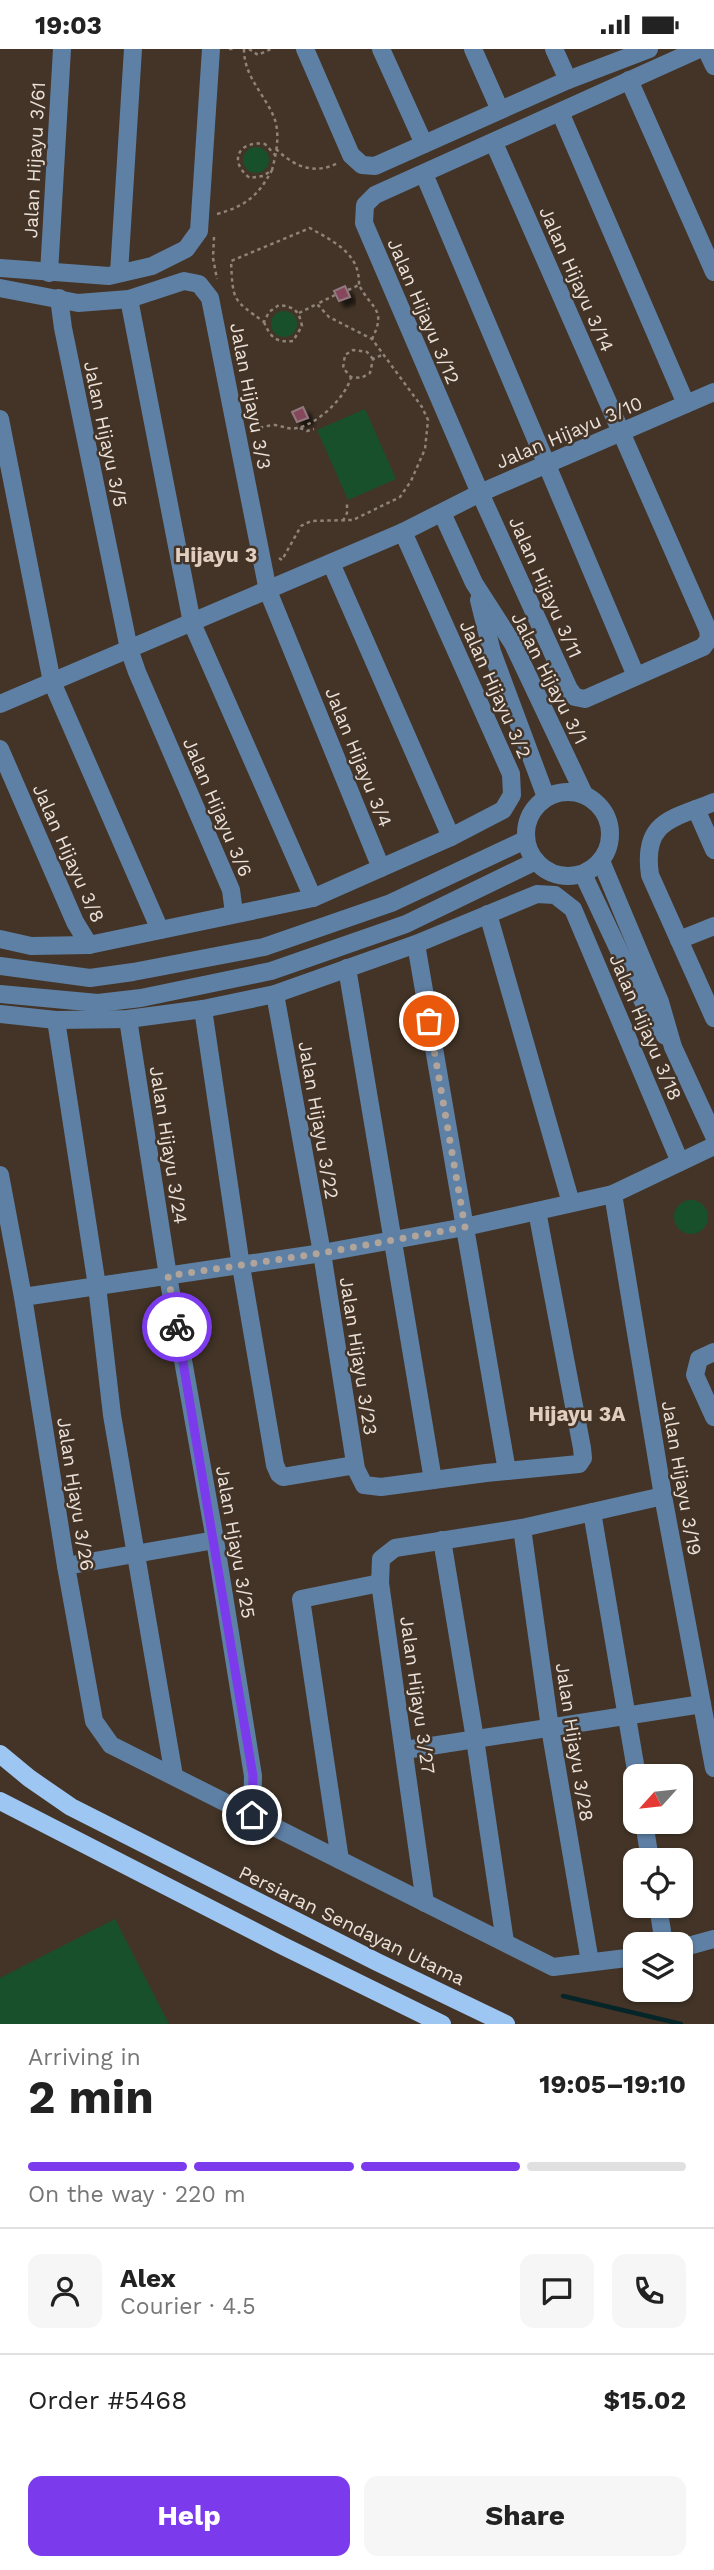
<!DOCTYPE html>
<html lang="en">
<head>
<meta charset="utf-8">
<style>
	:root { --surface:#fff; --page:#f6f6f6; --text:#222; --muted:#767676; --line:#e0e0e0; --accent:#7c3aed }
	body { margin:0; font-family:"Work Sans",sans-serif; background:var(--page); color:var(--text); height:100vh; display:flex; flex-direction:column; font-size:26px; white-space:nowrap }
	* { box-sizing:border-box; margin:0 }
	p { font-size:23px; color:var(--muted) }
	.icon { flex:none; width:38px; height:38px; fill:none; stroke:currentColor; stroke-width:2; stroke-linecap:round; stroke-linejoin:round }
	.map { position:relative; height:1975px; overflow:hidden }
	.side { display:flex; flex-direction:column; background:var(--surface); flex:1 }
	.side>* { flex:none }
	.needle { width:46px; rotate:243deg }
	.tools { position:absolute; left:623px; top:1715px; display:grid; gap:14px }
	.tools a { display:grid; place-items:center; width:70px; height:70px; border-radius:14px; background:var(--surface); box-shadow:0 2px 5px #0004; font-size:35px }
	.pin { position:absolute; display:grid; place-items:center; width:60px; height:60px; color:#fff; margin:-30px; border:4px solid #fff; border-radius:50%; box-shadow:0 2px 7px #0007 }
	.courier { position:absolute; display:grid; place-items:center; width:70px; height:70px; margin:-35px; border:5px solid #7c3aed; border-radius:50%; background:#fff; color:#222; box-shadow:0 2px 9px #0007 }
	.headline em { font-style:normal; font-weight:700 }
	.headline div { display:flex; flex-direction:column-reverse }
	.headline { display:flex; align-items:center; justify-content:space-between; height:119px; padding:0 28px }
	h1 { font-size:46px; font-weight:700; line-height:52px }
	.bar { display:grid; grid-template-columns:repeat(4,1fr); gap:10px 7px; align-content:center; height:84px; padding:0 28px }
	.bar i { height:9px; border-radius:5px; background:var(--line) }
	.bar .current { background:var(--accent) }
	.bar p { grid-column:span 4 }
	.line { display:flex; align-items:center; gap:18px; padding:0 28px; border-top:2px solid var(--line) }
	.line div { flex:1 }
	.round { display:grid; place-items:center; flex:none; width:74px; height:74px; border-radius:14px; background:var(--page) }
	.cta { display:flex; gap:14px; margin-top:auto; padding:14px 28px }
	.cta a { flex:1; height:80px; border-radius:14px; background:var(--accent); color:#fff; font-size:28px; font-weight:700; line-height:80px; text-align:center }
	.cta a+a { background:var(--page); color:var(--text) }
	.status { display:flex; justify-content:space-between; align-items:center; height:49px; padding:0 35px; background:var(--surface); direction:ltr }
	.status svg { height:19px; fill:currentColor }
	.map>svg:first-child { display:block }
	.green { fill:#19502c }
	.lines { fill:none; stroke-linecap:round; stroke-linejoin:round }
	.stream { stroke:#062529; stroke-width:4.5 }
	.building { fill:#86465b; stroke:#91797f; stroke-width:2; filter:url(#shadow) }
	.path { stroke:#8f8278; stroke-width:2.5; stroke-dasharray:3.5 3.5; stroke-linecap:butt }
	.minor { stroke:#5f80a5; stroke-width:18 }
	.major { stroke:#9ec6f3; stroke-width:18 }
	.done { stroke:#b0a49b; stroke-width:7; stroke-dasharray:0 12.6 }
	.route { stroke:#7c3aed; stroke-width:9 }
	.labels { text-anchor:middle; stroke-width:5; stroke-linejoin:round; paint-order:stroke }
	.street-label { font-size:19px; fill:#ebe1d9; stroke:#433427 }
	.neighbourhood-label { font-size:21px; font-weight:bold; fill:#e1cebe; stroke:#433427 }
</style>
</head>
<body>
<div class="status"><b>19:03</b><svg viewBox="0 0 49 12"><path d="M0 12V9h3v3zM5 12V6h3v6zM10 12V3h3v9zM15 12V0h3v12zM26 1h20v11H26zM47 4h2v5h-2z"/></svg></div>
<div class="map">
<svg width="714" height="1975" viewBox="0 0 714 1975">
	<defs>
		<filter id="shadow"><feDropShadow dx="6" dy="6" stdDeviation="2" flood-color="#0009"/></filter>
	</defs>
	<rect width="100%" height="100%" fill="#433427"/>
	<!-- green -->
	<g class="green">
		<circle cx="256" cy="111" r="13"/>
		<circle cx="284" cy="275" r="13"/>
		<path d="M365,360L396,430L348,451L317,381Z"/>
		<circle cx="691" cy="1168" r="17"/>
		<path d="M115,1870L169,1975H0V1929Z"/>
	</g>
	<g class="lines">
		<!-- stream -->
		<path class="stream" d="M563,1947L681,1975"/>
	</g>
	<!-- building -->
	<g class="building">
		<path d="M345,237L350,248L339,252L334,242Z"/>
		<path d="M303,358L308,369L297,373L292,363Z"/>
	</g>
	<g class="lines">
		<!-- path -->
		<g class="path">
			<path d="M229,0H234"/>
			<path d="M244,0C244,29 266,46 275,71C280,88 276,105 272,121L263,127L250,129C228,113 238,91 265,95L275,106"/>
			<path d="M249,0L258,6L271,0"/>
			<path d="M276,100C295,118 314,126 338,114"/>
			<path d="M217,165C246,157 258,147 272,121"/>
			<path d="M214,188L213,209L217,230"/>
			<path d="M348,241L359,236C372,261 387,260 372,290"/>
			<path d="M299,264L317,255"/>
			<path d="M264,273C270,288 276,294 293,292L302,277C299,262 295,258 279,256L269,263L264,273C232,250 233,252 231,212L310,179C334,193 360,204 359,236"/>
			<path d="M373,310L367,303L353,301L345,306L343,319L351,328L361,329L370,324L373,310L382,306"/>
			<path d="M300,379L307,382L314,380"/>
			<path d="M253,380C260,379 269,376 275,376C283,377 288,381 297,379C318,375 346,348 351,328"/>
			<path d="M343,472L347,464V453"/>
			<path d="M279,509L282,511L301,477L311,472L353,471L400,448L411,432L425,400L428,371L422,358L372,290L329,268L317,255L335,246"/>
		</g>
		<!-- minor -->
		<g class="minor">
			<path d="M305,0L351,106L362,116L375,117L568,31L649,0"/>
			<path d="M381,0L424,95"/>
			<path d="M473,0L500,61"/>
			<path d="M554,0L568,31"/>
			<path d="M706,0L714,17"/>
			<path d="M629,31L714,223"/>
			<path d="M560,63L686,355"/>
			<path d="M494,94L708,581L709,590L703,598L585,650L575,648L569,640L480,444L364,174L365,156L375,146L699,0"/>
			<path d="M424,125L636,627"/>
			<path d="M0,219L109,227L152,217L186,200L199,182L211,0"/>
			<path d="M49,224L62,0"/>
			<path d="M119,224L133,0"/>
			<path d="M0,239L78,254L129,250L184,232L199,235L210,249L268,542L381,819"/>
			<path d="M59,249L63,279L129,600L137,623L231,841L234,864"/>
			<path d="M129,250L192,574L313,849"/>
			<path d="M0,370L52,633L160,881"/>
			<path d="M442,464L474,534L513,595L584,745"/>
			<path d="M331,514L451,788"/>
			<path d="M479,551L492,603L546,748"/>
			<path d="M0,655L403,483L480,444L714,343"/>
			<path d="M0,700L75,873L89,896"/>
			<circle cx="568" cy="785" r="42"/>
			<path d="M714,753C673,770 642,771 650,826L714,969"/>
			<path d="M696,760L714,801"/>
			<path d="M601,812L660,953L673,998L714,1087"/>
			<path d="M583,825L647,961L665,987"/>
			<path d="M488,865L571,1154"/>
			<path d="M0,890L31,897L89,896L313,849L451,788L503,761L512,746L511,725L403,483"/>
			<path d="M679,891L714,877"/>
			<path d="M416,895L507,1422"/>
			<path d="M0,917L90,929L133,923L264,898L391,854L525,791"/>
			<path d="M347,919L433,1431"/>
			<path d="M0,945L98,954L141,949L271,922L406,875L536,812"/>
			<path d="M275,945L322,1204L356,1420L364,1436L381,1438L486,1424L579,1415L583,1409L582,1399L537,1162"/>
			<path d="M203,960L275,945L416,895L537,845L555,846L573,860L680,1113"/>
			<path d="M0,965L56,971L128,970L203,960L241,1217L275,1416L279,1425L283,1428L355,1416"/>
			<path d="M128,970L168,1227L215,1491L253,1727L252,1766"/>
			<path d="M56,971L97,1237L112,1366L174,1727"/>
			<path d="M0,1126L23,1248L66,1517L94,1672L111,1696L553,1918L635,1908"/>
			<path d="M613,1145L663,1447L714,1719"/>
			<path d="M23,1248L322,1204L465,1178L613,1145L714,1097"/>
			<path d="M714,1303L699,1310L695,1326L714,1368"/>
			<path d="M592,1463L637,1727"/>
			<path d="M522,1479L550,1679L590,1913"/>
			<path d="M442,1491L475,1690L505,1893"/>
			<path d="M66,1517L215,1491"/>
			<path d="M405,1701L702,1655"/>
			<path d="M644,1773L650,1811"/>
			<path d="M340,1811L301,1550L380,1534"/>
			<path d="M425,1854L380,1534L381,1510L395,1499L522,1479L663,1447"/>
			<path d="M658,1857L664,1895"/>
			<path d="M681,1899L714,1890"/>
		</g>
		<!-- major -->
		<g class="major">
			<path d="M0,1705L29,1729L71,1758L377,1913L506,1975"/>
			<path d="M0,1752L283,1897L442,1975"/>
		</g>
	</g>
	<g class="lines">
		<!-- done -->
		<path class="done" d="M177,1278L168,1227L322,1204L465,1178L429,972"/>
		<!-- route -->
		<path class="route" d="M177,1278L253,1727L252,1766"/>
	</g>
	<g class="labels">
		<!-- street labels -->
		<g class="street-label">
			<text transform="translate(34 111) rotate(-87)" y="7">Jalan Hijayu 3/61</text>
			<text transform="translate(577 230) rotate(66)" y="7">Jalan Hijayu 3/14</text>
			<text transform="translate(424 262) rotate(67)" y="7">Jalan Hijayu 3/12</text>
			<text transform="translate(251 347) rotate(79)" y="7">Jalan Hijayu 3/3</text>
			<text transform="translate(569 383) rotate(-23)" y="7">Jalan Hijayu 3/10</text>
			<text transform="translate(106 385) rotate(78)" y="7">Jalan Hijayu 3/5</text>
			<text transform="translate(546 538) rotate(66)" y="7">Jalan Hijayu 3/11</text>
			<text transform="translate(550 629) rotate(63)" y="7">Jalan Hijayu 3/1</text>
			<text transform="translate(496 640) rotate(66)" y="7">Jalan Hijayu 3/2</text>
			<text transform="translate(359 708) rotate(68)" y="7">Jalan Hijayu 3/4</text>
			<text transform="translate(218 758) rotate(67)" y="7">Jalan Hijayu 3/6</text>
			<text transform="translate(69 804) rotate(66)" y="7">Jalan Hijayu 3/8</text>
			<text transform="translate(646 978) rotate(67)" y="7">Jalan Hijayu 3/18</text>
			<text transform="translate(319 1071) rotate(80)" y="7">Jalan Hijayu 3/22</text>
			<text transform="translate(169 1096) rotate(81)" y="7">Jalan Hijayu 3/24</text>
			<text transform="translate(359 1307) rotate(81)" y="7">Jalan Hijayu 3/23</text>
			<text transform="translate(682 1429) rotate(80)" y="7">Jalan Hijayu 3/19</text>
			<text transform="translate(76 1445) rotate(81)" y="7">Jalan Hjayu 3/26</text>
			<text transform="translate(236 1493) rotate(80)" y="7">Jalan Hjayu 3/25</text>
			<text transform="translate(418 1646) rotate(82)" y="7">Jalan Hijayu 3/27</text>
			<text transform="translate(575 1693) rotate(81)" y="7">Jalan Hijayu 3/28</text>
			<text transform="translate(352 1876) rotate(26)" y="7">Persiaran Sendayan Utama</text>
		</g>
		<!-- neighbourhood labels -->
		<g class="neighbourhood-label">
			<text x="216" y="513">Hijayu 3</text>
			<text x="577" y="1372">Hijayu 3A</text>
		</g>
	</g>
</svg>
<div class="tools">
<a><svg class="needle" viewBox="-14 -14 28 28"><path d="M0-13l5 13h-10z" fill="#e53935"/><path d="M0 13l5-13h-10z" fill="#767676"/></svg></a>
<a><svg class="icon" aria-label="locate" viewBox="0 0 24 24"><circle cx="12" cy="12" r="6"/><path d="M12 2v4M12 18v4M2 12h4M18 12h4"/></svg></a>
<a><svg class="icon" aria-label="layers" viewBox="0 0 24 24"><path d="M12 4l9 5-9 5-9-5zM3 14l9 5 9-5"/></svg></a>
</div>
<div class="pin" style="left:429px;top:972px;background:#ea580c"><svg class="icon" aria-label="bag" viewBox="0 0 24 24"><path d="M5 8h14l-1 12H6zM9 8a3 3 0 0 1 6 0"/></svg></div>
<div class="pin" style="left:252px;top:1766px;background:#1f2937"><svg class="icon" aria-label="home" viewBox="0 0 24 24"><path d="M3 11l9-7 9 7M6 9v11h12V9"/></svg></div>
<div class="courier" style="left:177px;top:1278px"><svg class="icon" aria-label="bike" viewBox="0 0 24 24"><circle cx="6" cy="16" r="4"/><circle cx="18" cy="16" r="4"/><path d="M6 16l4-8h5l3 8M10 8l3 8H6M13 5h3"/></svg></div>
</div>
<section class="side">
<div class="headline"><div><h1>2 min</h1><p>Arriving in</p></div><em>19:05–19:10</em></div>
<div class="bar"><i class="current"></i><i class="current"></i><i class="current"></i><i></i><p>On the way · 220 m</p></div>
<div class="line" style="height:126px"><a class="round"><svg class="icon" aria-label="person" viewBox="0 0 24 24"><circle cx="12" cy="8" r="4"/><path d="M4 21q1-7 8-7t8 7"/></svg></a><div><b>Alex</b><p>Courier · 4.5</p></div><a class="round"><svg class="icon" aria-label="chat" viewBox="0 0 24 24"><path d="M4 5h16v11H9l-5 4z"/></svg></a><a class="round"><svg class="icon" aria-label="phone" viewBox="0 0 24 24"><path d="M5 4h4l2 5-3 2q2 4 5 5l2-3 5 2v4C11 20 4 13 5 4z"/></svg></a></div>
<div class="line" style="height:91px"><div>Order #5468</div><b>$15.02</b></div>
<div class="cta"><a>Help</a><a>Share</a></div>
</section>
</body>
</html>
